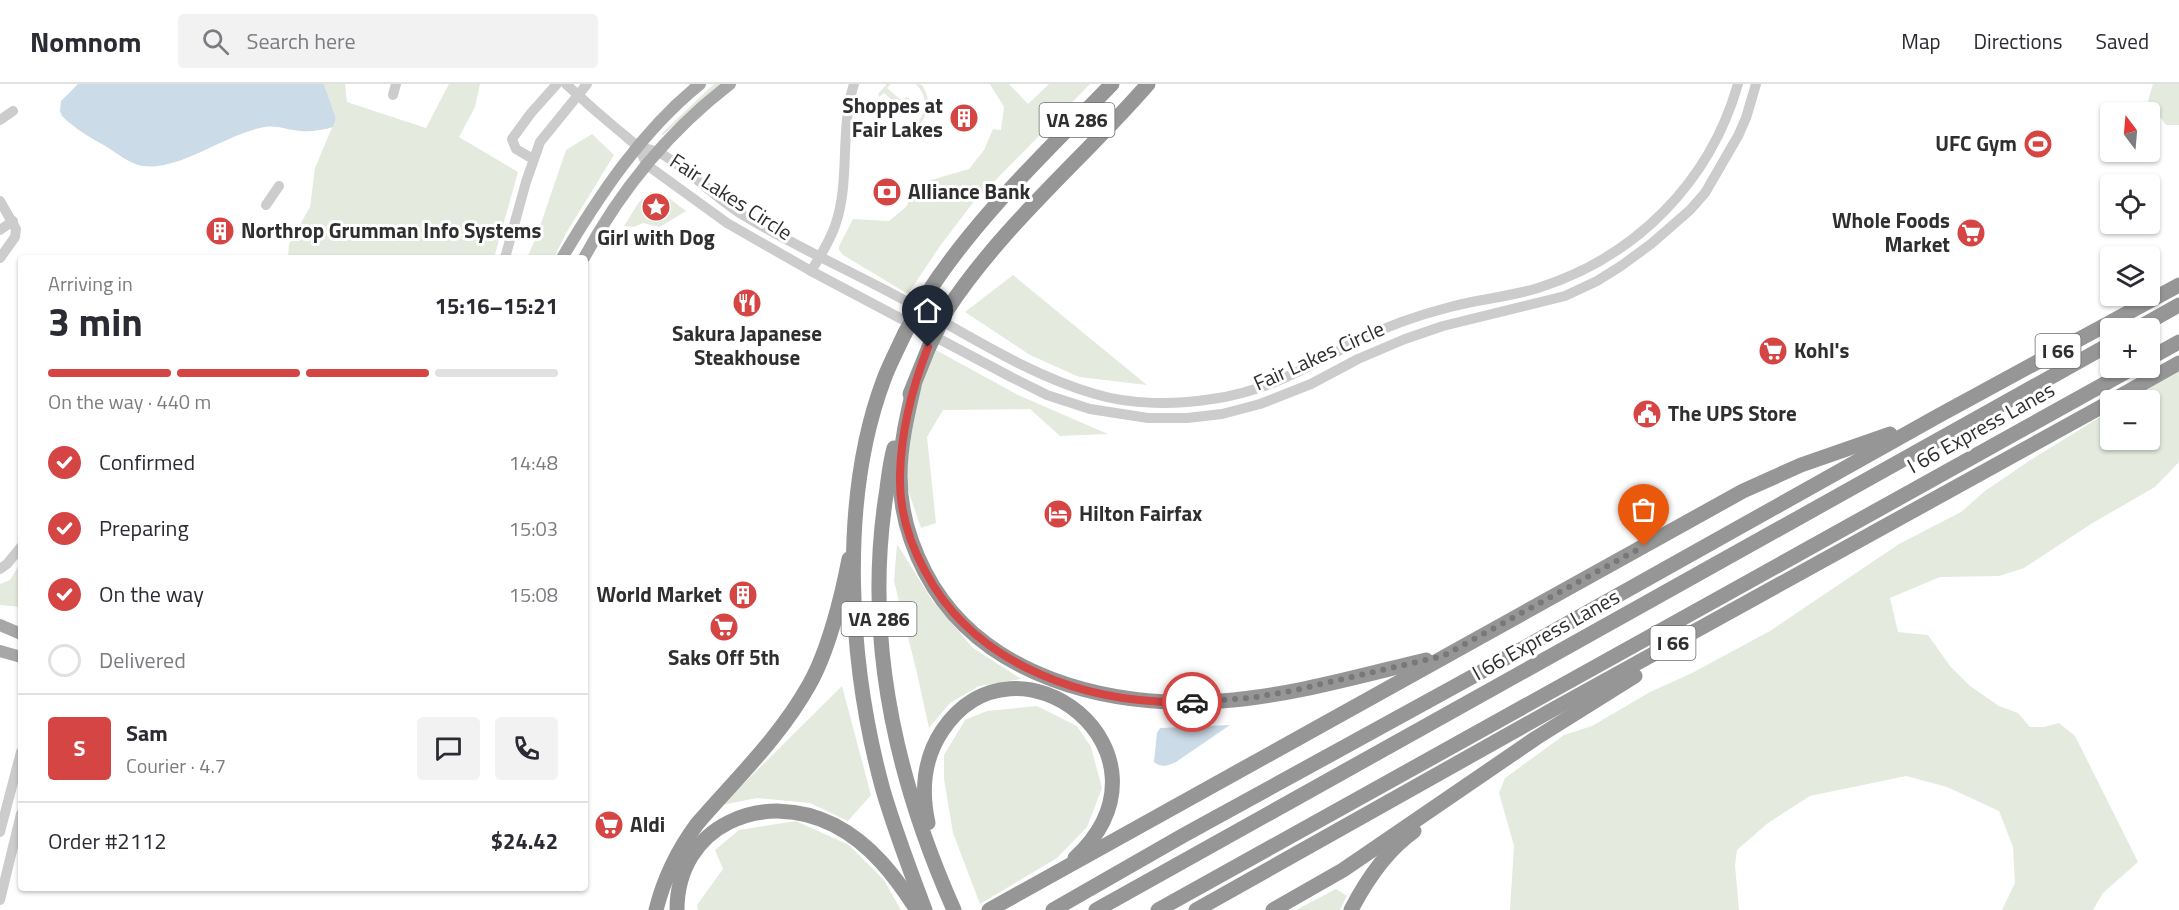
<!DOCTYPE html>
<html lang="en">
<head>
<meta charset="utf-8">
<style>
	:root { --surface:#fff; --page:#f2f2f3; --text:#2b2b33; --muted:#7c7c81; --line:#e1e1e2; --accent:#d44543 }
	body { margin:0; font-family:"Titillium Web",sans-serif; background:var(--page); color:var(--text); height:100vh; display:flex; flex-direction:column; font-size:22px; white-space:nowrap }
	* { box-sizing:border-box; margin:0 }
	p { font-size:20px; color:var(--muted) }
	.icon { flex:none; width:33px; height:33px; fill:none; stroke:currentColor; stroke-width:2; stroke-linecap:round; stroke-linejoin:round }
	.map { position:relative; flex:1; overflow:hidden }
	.details { position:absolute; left:18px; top:171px; width:570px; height:636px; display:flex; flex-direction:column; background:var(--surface); border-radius:6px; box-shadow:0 2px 4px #0004 }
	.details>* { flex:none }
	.needle { width:39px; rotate:344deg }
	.fabs { position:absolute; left:2100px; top:18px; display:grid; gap:12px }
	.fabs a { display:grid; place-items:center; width:60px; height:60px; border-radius:6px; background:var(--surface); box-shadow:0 2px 4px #0004; font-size:30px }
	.pin { position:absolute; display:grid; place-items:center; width:51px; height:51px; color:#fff; margin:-62px -26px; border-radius:50% 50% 50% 0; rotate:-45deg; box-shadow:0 0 6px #0007 }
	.pin .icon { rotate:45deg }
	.courier { position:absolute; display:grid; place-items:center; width:60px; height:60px; margin:-30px; border:4px solid #d44543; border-radius:50%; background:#fff; color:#222; box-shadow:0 2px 8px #0007 }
	.summary em { font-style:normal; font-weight:700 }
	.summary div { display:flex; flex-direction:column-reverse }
	.summary { display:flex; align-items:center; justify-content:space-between; height:102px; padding:0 30px }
	h1 { font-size:39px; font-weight:700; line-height:45px }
	.bar { display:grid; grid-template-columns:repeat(4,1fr); gap:9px 6px; align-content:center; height:72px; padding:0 30px }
	.bar i { height:8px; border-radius:4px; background:var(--line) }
	.bar .active { background:var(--accent) }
	.bar p { grid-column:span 4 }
	.line { display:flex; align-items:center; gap:15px; padding:0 30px; border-top:2px solid var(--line) }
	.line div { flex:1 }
	.round { display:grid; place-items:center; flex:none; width:63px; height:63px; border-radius:6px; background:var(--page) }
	ol { padding:0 30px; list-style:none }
	li { display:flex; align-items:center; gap:18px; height:66px }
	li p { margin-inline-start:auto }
	li .icon { padding:6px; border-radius:50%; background:var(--accent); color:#fff; stroke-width:4 }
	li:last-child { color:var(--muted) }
	li i { width:33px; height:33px; border:3px solid var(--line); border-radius:50% }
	header { display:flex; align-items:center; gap:36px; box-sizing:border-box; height:84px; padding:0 30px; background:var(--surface); border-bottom:2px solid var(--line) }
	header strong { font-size:28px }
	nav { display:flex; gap:33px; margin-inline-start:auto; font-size:21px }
	.search { width:420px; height:54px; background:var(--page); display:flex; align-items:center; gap:15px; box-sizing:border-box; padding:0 21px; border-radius:6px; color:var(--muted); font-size:22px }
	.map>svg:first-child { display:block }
	.green { fill:#e4ebde }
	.water { fill:#ccdbe8 }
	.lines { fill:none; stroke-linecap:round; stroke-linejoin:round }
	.minor { stroke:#ccc; stroke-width:10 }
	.major { stroke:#a7a7a7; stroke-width:12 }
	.highway { stroke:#969696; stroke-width:15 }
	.highway-bridge { stroke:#969696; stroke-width:15 }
	.done { stroke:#787878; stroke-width:6; stroke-dasharray:0 10.8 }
	.route { stroke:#d44543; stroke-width:8 }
	.labels { text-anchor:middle; stroke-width:6; stroke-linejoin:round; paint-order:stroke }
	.shield { fill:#fff; stroke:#6d6d6d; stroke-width:1.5 }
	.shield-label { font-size:20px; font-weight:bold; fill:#2f2f2f }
	.poi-label { font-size:21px; font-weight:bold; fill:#2f2f2f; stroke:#fff; text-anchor:start }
	.street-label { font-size:21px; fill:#2f2f2f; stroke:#fff }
</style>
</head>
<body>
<header>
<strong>Nomnom</strong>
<div class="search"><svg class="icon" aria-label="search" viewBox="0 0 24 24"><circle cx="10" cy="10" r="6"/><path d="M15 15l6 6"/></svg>Search here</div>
<nav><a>Map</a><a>Directions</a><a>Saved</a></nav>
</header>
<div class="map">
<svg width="2179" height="826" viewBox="0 0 2179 826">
	<rect width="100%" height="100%" fill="#fff"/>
	<!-- green -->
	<g class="green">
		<path d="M324,0H345L347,18L426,44L449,0H480L475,23L459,53L518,88L494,174H288L289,160L310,123L315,84L336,34Z"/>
		<path d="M714,0H720L662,52V49Z"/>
		<path d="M887,0H891L887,4L902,17L906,13L909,14C912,19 911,23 907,27L903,25L884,9L879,13L878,10Z"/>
		<path d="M916,0L922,1C932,17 929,28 919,42L922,48L911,39L917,40C927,26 928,13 916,0Z"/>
		<path d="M990,0H1009L1028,20L1049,0H1090L972,120L940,162L908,210L843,171L839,166V162L853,135L889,137L907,122L914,101L969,85L984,66L993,45L1001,46L1004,23Z"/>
		<path d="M2153,0H2179V41H2166L2148,17Z"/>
		<path d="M592,50L614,71L565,151L554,174H527L537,151L566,66Z"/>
		<path d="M651,108L666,112L686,127L660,143L643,139L634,143L624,142L639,118Z"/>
		<path d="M1013,191L1147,301L1079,293L1030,271L965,228Z"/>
		<path d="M936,266L1018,311L1108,350L1060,352L1030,325L943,326L927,353L936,439L921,444L906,400L909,359L915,317Z"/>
		<path d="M2179,288V378L2155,403L2091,440L2024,484L1999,492L1940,493L1890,514L1898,548L1928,551L1950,582L1970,602L1999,622L2018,629L2030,643H2044L2059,639L2075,652L2138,778L2103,809L2093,826H2002L2015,799L2013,763L1999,727L1947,703L1906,692L1810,712L1768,739L1737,766L1735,781L1739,826H1510L1514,762L1499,709L1505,694L1564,651L1592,642L1650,608L1692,589L1770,547L1899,460L1961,428L1985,407L2032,375L2110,327V356H2150V316H2128Z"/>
		<path d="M897,460L932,516L973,564L1021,595L979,602L950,619L929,644L916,585L894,497Z"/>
		<path d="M21,478V523L0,521V500L10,496Z"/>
		<path d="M842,602L871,711L848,737L810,719L757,714L722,721Z"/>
		<path d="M1037,622L1077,642L1091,663L1102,704L1087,743L1057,774L980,820L953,749L944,695V671L965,636L987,627Z"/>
		<path d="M796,737L849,761L884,796L901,826H698L697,821L723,785L715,766L739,746Z"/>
		<path d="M1336,805L1347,812L1340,826H1296Z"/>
	</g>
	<!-- water -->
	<g class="water">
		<path d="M78,0H324L336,34L333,43C323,46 311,48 301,47C288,46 277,41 265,43C227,49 180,87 143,82C130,80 118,70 107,63C91,54 75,45 62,32L60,27L61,17Z"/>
		<path d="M1230,641L1176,678C1167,682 1162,684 1154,678L1157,649L1160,644Z"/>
	</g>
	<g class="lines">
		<!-- minor -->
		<g class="minor">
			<path d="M566,0C583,16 600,31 618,46C625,51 632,59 640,63C646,65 654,66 660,69C690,86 714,113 743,131C799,165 858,190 915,222C973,254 1030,291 1095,310C1131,321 1175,321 1212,315C1269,307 1309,282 1359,256C1387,242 1419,231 1450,223C1479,215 1509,213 1538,204C1636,173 1710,98 1738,0"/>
			<path d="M393,11L396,0"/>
			<path d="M0,36L13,27"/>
			<path d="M638,62L647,81L727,139L811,187L1011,293L1047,311L1090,325L1148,334H1187L1222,330L1260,320L1311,300L1358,275L1405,255L1443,242L1565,212L1597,197L1621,182L1651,160L1690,126L1705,109L1738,52L1746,34L1756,0"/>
			<path d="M533,75L516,65L512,55L531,29L557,0"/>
			<path d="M0,117L16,145L15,153L0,174"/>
			<path d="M266,121L279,102"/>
			<path d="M0,146L13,137"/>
			<path d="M505,174L526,98L540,58L587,0"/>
			<path d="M811,187C820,173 829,158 835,142C851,97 839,47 854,0"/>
			<path d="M0,485L7,480L21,463"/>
			<path d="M0,748L21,668"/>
			<path d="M0,816L21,730"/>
		</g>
		<!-- major -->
		<g class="major">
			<path d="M562,174C600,110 642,47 700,0"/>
			<path d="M584,174C620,107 669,47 730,0"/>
			<path d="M0,541L21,550"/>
			<path d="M0,567L21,573"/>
		</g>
		<!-- highway -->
		<g class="highway">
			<path d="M925,213C976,133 1046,68 1112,0"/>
			<path d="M947,226C1003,141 1082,76 1148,0"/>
			<path d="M2138,244L2179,221"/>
			<path d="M905,249C898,264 890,279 884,295C838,417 849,582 883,706C895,747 910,786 925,826"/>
			<path d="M2150,274L2179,258"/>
			<path d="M914,302C907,332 900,362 900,392C900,426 910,459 925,488C980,594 1110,625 1221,617C1290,612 1359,592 1426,576"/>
			<path d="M910,310L929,263"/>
			<path d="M2113,316L2179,279"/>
			<path d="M894,364C889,382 888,400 885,418C865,558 897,698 954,826"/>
			<path d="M928,739C921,707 924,674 942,647C1016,535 1188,668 1075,774"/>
			<path d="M656,826C664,794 677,767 697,740C736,695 780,653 809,601C828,568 842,512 849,475"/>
			<path d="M677,826C677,741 764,705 834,741C871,760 895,792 917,826"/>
			<path d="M989,826L1743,407L1801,381L1890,350"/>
			<path d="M1053,826L1184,751L1481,588L1938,332L2179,201"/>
			<path d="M1096,826L2110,260"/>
			<path d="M1158,826L2133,284"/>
			<path d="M1196,826L1552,626L2110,318"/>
			<path d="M1273,826L1343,786L1536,654L1635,592"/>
			<path d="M1351,826C1366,797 1387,766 1414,747"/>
		</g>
		<!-- highway-bridge -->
		<g class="highway-bridge">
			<path d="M905,249L925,213"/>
			<path d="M929,263L947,226"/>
		</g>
	</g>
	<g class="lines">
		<!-- done -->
		<path class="done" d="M1192,618L1250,614L1291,607L1443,572L1644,462"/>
		<!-- route -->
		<path class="route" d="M928,263C912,304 901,347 900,391C899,424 909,458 925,487C975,583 1089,621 1192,618"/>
	</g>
	<!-- icons -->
	<defs>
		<g id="building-disc" transform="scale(1.5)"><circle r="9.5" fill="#d44543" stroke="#fff"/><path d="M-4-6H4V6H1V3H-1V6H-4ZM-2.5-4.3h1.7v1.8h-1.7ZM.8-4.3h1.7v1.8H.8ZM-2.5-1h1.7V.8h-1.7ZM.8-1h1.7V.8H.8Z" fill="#fff"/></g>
		<g id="stadium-disc" transform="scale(1.5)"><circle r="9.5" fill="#d44543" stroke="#fff"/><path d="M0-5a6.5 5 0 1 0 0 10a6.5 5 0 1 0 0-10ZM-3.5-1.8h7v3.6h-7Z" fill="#fff"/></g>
		<g id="bank-disc" transform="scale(1.5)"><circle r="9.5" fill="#d44543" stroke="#fff"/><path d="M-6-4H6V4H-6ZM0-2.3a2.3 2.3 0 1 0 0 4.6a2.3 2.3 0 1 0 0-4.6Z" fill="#fff"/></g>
		<g id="sight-disc" transform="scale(1.5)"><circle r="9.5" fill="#d44543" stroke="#fff"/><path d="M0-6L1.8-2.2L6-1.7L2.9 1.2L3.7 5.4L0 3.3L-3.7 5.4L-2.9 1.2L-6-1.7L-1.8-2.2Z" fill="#fff"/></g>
		<g id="supermarket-disc" transform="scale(1.5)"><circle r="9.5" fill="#d44543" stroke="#fff"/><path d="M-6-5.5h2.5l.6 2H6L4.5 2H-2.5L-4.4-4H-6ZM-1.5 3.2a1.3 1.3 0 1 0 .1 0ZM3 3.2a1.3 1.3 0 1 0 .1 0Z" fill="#fff"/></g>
		<g id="restaurant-disc" transform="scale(1.5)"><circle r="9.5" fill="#d44543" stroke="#fff"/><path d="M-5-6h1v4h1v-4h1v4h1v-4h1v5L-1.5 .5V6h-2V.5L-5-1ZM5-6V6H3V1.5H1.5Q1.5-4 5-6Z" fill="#fff"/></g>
		<g id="civic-disc" transform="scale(1.5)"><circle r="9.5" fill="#d44543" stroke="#fff"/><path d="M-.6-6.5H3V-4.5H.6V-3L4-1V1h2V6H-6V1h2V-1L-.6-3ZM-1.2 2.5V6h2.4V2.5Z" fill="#fff"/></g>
		<g id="hotel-disc" transform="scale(1.5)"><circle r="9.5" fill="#d44543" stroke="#fff"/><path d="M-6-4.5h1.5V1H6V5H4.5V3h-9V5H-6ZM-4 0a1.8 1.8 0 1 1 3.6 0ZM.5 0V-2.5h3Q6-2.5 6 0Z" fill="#fff"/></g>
	</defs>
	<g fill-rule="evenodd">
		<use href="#building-disc" x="964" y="34"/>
		<use href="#stadium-disc" x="2038" y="60"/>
		<use href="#bank-disc" x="887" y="108"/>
		<use href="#sight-disc" x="656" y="123"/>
		<use href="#building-disc" x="220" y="147"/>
		<use href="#supermarket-disc" x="1971" y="149"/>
		<use href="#restaurant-disc" x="747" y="219"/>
		<use href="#supermarket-disc" x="1773" y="267"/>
		<use href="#civic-disc" x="1647" y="330"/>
		<use href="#hotel-disc" x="1058" y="430"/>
		<use href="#building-disc" x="743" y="511"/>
		<use href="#supermarket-disc" x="724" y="543"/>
		<use href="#supermarket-disc" x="609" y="741"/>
	</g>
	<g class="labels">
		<!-- shield labels -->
		<g class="shield">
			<rect x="1039.5" y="19" width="75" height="34" rx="4.5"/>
			<rect x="2035.5" y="250" width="45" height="34" rx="4.5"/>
			<rect x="841.5" y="518" width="75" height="34" rx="4.5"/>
			<rect x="1650.5" y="542" width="45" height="34" rx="4.5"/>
		</g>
		<g class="shield-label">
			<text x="1077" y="43">VA 286</text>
			<text x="2058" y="274">I 66</text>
			<text x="879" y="542">VA 286</text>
			<text x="1673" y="566">I 66</text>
		</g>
		<!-- poi labels -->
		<g class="poi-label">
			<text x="943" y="29" text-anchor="end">Shoppes at<tspan x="943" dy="24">Fair Lakes</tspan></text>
			<text x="2017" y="67" text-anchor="end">UFC Gym</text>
			<text x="908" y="115">Alliance Bank</text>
			<text x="1950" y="144" text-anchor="end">Whole Foods<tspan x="1950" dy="24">Market</tspan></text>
			<text x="241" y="154">Northrop Grumman Info Systems</text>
			<text x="656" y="161" text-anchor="middle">Girl with Dog</text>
			<text x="747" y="257" text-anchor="middle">Sakura Japanese<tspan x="747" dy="24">Steakhouse</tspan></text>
			<text x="1794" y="274">Kohl's</text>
			<text x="1668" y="337">The UPS Store</text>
			<text x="1079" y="437">Hilton Fairfax</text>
			<text x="722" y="518" text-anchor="end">World Market</text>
			<text x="724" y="581" text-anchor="middle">Saks Off 5th</text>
			<text x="630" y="748">Aldi</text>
		</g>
		<!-- street labels -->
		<g class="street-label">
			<text transform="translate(731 113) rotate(33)" y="7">Fair Lakes Circle</text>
			<text transform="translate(1319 272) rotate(-24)" y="7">Fair Lakes Circle</text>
			<text transform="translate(1981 344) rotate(-29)" y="7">I 66 Express Lanes</text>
			<text transform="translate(1546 551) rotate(-29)" y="7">I 66 Express Lanes</text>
		</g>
	</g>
</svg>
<div class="fabs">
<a><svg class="needle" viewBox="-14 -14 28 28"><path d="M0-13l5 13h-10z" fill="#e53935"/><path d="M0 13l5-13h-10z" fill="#7c7c81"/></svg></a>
<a><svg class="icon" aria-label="locate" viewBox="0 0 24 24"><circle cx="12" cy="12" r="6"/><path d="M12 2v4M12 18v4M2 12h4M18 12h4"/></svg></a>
<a><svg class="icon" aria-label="layers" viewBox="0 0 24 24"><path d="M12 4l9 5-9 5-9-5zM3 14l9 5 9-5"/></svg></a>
<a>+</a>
<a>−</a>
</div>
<div class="pin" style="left:1644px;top:462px;background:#ea580c"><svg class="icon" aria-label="bag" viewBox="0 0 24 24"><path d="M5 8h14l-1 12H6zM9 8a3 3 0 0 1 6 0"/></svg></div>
<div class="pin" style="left:928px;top:263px;background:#1f2937"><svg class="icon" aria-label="home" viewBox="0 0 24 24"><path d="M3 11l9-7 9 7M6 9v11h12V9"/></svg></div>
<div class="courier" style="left:1192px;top:618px"><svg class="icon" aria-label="car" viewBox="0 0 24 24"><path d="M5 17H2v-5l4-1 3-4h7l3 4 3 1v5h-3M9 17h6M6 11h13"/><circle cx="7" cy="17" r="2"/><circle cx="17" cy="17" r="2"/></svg></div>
<section class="details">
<div class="summary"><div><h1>3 min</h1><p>Arriving in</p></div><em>15:16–15:21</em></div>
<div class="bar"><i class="active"></i><i class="active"></i><i class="active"></i><i></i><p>On the way · 440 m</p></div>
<ol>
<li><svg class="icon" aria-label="check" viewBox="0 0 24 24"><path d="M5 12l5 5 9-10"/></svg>Confirmed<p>14:48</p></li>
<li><svg class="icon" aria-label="check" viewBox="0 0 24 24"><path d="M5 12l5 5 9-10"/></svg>Preparing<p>15:03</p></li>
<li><svg class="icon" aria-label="check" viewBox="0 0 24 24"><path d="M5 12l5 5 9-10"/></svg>On the way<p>15:08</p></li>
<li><i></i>Delivered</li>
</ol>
<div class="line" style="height:108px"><b class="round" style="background:var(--accent);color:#fff">S</b><div><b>Sam</b><p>Courier · 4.7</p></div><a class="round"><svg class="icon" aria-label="chat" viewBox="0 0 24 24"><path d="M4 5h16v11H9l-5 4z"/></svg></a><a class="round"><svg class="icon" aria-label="phone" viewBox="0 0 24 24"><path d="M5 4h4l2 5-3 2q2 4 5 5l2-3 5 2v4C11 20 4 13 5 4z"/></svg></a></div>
<div class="line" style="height:78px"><div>Order #2112</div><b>$24.42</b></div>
</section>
</div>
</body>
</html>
